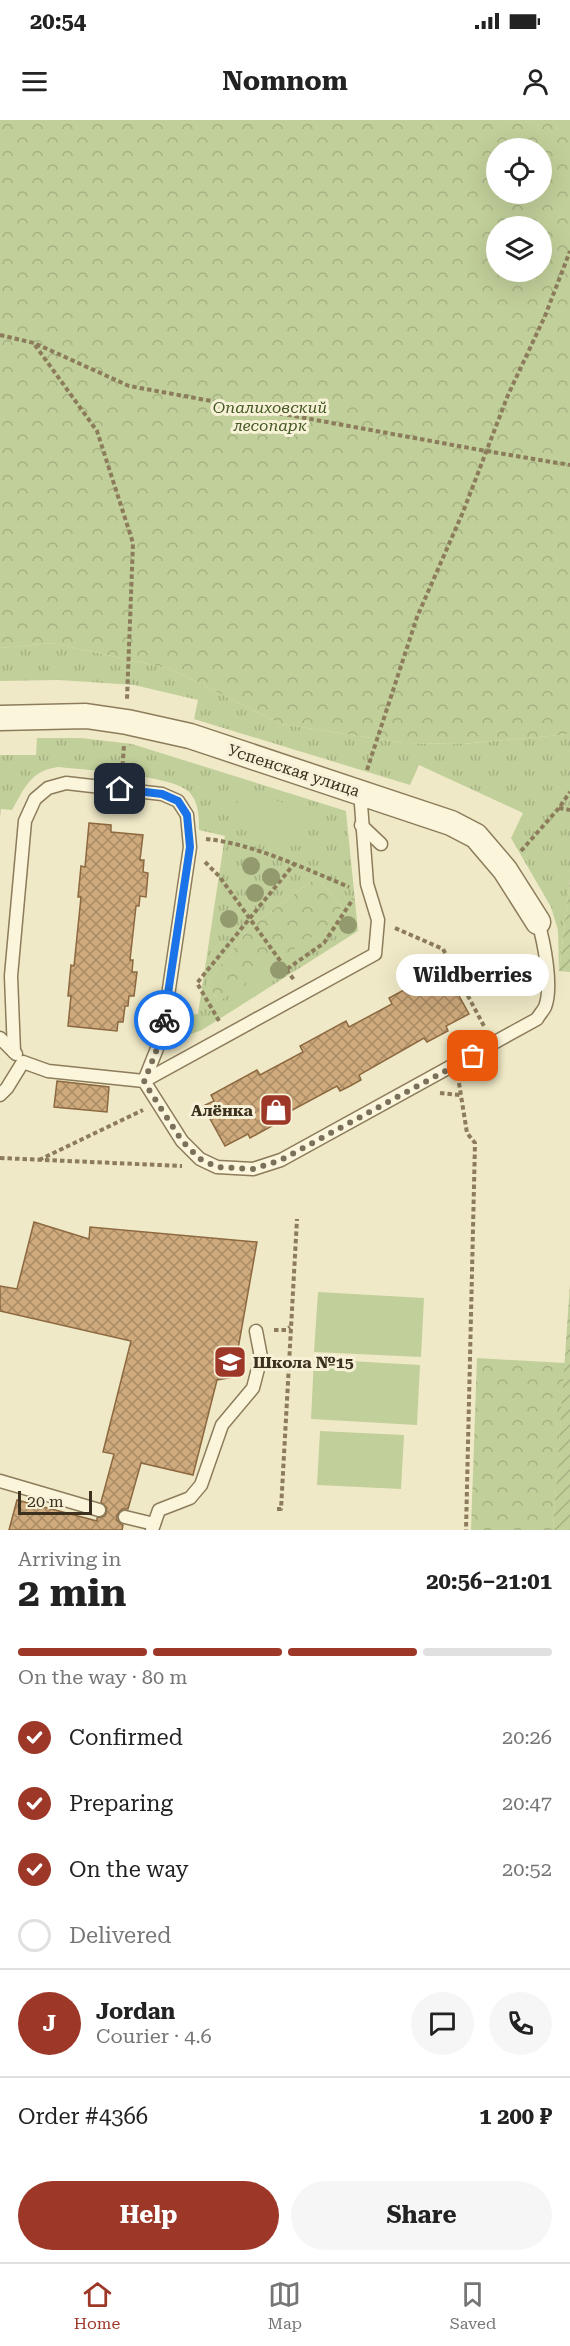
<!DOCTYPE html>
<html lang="en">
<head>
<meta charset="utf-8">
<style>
	:root { --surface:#fff; --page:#f6f6f6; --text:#222; --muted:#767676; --line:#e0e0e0; --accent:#9d3829 }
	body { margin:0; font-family:"Roboto Serif",serif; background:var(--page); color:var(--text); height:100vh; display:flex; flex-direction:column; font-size:22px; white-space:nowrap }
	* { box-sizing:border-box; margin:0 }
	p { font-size:20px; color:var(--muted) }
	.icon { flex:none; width:33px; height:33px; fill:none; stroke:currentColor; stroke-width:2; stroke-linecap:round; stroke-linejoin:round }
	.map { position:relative; height:1410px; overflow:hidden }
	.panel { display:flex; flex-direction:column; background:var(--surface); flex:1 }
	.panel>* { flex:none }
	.buttons { position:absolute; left:486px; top:18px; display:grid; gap:12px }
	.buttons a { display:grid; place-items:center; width:66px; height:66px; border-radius:50%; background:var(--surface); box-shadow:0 6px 24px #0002; font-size:30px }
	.scale { position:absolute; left:18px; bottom:15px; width:74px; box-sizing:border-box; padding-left:6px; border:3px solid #3c311f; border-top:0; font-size:16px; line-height:21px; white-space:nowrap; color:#3c311f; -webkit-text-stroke:4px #f7f2d7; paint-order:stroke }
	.pin { position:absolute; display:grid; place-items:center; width:51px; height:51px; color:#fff; margin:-26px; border-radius:12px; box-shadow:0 3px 9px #0006 }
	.courier { position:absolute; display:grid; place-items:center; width:60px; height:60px; margin:-30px; border:4px solid #1a73e8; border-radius:50%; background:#fff; color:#222; box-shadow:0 2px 8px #0007 }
	.bubble { position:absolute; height:42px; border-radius:21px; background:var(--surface); box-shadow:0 6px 24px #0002; font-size:20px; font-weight:700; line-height:42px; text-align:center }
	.overview em { font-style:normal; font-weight:700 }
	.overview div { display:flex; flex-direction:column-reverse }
	.overview { display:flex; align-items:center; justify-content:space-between; height:102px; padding:0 18px }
	h1 { font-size:39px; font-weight:700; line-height:45px }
	.bar { display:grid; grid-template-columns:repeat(4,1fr); gap:9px 6px; align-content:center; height:72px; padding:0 18px }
	.bar i { height:8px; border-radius:4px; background:var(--line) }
	.bar .on { background:var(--accent) }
	.bar p { grid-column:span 4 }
	.line { display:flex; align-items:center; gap:15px; padding:0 18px; border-top:2px solid var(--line) }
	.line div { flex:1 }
	.round { display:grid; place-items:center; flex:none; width:63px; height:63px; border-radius:32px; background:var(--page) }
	ol { padding:0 18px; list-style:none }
	li { display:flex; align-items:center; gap:18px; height:66px }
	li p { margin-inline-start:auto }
	li .icon { padding:6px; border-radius:50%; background:var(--accent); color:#fff; stroke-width:4 }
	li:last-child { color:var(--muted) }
	li i { width:33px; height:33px; border:3px solid var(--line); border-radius:50% }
	.cta { display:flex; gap:12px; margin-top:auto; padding:12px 18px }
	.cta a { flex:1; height:69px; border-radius:36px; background:var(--accent); color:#fff; font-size:24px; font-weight:700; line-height:69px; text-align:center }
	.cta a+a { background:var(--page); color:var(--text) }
	.status { display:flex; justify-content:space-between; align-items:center; height:42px; padding:0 30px; background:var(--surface); direction:ltr }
	.status svg { height:16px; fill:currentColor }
	header { display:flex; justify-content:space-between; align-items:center; height:78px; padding:0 18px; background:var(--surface); font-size:27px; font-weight:700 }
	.tab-bar { display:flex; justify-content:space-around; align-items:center; height:84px; border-top:2px solid var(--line); background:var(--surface); font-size:16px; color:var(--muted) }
	.tab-bar a { display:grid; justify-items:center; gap:3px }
	.tab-bar .on { color:var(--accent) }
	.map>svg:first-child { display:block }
	.grass { fill:url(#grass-tufts); fill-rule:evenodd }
	.forest { fill:url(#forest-crowns); fill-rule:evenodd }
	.garden { fill:url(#garden-furrows) }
	.pitch { fill:#c1cf9a }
	.building { fill:url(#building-cross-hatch); stroke:#8c6940; stroke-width:1.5 }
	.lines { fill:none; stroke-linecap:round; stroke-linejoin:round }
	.lane-casing { stroke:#8c7c5b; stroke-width:15 }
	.street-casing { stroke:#8c7c5b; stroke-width:27 }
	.path { stroke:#8c7c5b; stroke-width:4; stroke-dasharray:4.5 3; stroke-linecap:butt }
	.lane { stroke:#faf5db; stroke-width:12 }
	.street { stroke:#faf5db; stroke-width:24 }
	.tree { fill:#929a6e }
	.done { stroke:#7b715a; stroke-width:6; stroke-dasharray:0 10.8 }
	.route { stroke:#1a73e8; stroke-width:8 }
	.labels { text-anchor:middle; stroke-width:6; stroke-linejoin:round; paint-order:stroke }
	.park-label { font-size:16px; font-style:italic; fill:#455925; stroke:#f7f2d7 }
	.street-label { font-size:16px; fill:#3c311f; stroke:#f7f2d7 }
	.poi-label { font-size:16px; font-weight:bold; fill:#3c311f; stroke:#f7f2d7; text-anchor:end }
</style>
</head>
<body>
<div class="status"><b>20:54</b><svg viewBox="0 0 49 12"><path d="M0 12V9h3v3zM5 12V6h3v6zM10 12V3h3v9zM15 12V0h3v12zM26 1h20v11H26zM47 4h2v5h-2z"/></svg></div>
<header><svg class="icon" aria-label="menu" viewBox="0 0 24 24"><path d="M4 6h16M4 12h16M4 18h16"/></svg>Nomnom<svg class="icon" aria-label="person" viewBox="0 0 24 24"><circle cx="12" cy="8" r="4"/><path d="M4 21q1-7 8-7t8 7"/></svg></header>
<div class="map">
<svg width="570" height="1410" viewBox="0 0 570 1410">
	<defs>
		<pattern id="grass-tufts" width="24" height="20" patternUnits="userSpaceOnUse" patternTransform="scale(1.5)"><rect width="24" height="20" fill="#c1cf9a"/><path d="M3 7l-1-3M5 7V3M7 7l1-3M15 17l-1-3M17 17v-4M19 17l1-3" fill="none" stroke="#a7b284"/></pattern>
		<pattern id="forest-crowns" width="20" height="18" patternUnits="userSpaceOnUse" patternTransform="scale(1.5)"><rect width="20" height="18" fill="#c1cf9a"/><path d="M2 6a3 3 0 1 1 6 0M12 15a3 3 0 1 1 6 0" fill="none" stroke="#a7b284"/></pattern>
		<pattern id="garden-furrows" width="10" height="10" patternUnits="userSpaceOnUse" patternTransform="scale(1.5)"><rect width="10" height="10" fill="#c1cf9a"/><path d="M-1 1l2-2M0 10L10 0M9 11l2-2" fill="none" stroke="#a7b284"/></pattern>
		<pattern id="building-cross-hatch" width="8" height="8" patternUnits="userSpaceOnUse" patternTransform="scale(1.5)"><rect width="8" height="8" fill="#cfaa7c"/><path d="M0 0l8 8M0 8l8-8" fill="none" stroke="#a98b65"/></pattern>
	</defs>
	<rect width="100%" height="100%" fill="#f0e9c7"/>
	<!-- grass -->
	<g class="grass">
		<path d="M52,523L171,549L281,604L404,623L462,624L570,614V760L559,851L558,810L551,787L511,718L523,693L419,645L410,665L194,599L198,580L134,565L59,560L0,561V528Z"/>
		<path d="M37,618H81L132,624L346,691L358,811L202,910L172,921L177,897L198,894L225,716L199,710C199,697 199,681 188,671C170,655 85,650 58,647C30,651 25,668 12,690L1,689L0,698V635H36ZM317,757L342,787L329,804L219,881L206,864L250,807Z"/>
	</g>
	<!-- forest -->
	<g class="forest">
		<path d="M0,0H570V614L461,624L404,623L281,604L171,549L52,523L0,528ZM496,28H542V74H496ZM496,106H542V152H496Z"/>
		<path d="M317,757L342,787L329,805L219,881L206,864L250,807Z"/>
		<path d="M477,1238L565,1243L553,1410H471Z"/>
	</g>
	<!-- garden -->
	<g class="garden">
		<path d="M570,760V852L559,851Z"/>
		<path d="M570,1164V1410H553Z"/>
	</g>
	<!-- pitch -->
	<g class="pitch">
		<path d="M242,669L307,691L295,727L230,705Z"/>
		<path d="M318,1172L424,1178L421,1237L314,1232Z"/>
		<path d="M314,1239L420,1245L417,1305L311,1299Z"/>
		<path d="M320,1311L404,1315L401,1369L317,1365Z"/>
	</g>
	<!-- building -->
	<g class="building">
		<path d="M89,703L111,705V712L143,715L140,740H144L143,752L148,753L146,777L140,776L139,786H136L130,840H133L132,852H137L134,876H129L128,886H125L123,902H118L117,911L68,906L71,876H68L71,845L74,846L81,777H78L81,746L85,747Z"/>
		<path d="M435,853L439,859L447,854L469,894L446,906L448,911L427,922L424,918L359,955L361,960L350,966L340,971L337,966L270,1002L272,1006L250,1018L248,1014L225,1026L203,986L214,981L211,975L257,950L260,955L303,932L300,926L346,901L349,907L392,884L389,878Z"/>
		<path d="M57,961L109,967L107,992L54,987Z"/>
		<path d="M34,1102L89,1119L90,1107L257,1122L233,1257L217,1260L193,1355L141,1343L128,1389H122L117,1395V1400L123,1405L122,1410H9L17,1380L97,1401V1398L105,1396L107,1388L101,1382L114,1334L103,1332L131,1221L0,1191V1166L17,1169Z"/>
	</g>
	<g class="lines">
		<!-- lane casing -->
		<g class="lane-casing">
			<g id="lane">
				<path d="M361,705L381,724"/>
				<path d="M0,918L16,934"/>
				<path d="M14,932L11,856L25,701L35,679L48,668L66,663L162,674L178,681L187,695L190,727L162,916L144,961"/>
				<path d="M144,961L375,834L378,800L367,764L360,671"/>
				<path d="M0,975L7,968L23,942L48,951L144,961L182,1021L200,1039L217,1047L253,1049L281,1040L537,899C539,895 543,891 545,887C553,867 544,822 538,802"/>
				<path d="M0,1361L99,1390"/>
				<path d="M125,1397L154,1404"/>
				<path d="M152,1410L159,1390L190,1378L201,1365L222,1305L253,1268L261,1237L256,1211"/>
			</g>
		</g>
		<!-- street casing -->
		<g class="street-casing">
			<path id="street" d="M0,598L86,596L127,602L190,616L451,703L476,716L505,750L538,802"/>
		</g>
		<!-- path -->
		<g class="path">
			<path d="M0,215L34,223L129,266L486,331L570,345"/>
			<path d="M35,225L97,311L133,423L127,579"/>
			<path d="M367,650L417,497L463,392L508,275L545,196L570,131"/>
			<path d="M122,653L124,625"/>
			<path d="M559,688L570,690"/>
			<path d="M206,719C251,723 306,749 349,767"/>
			<path d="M521,731L559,688L570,672"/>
			<path d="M205,742L219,756L294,860"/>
			<path d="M395,808L443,829L485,908"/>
			<path d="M287,849L324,823L353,779"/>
			<path d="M219,901L197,863L294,744"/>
			<path d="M459,963L467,1013L475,1023L466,1410"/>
			<path d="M440,973L460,975"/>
			<path d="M0,1038L182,1046"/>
			<path d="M39,1040L143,990"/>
			<path d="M274,1210H286L290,1207"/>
			<path d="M277,1389H281L297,1099"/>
		</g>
		<!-- lane -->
		<use href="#lane" class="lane"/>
		<!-- street -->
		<use href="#street" class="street"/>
	</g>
	<!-- trees -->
	<g class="tree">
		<circle cx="251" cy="746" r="9"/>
		<circle cx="271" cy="757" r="9"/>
		<circle cx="255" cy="773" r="9"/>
		<circle cx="229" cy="799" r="9"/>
		<circle cx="348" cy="805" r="9"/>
		<circle cx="279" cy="850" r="9"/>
	</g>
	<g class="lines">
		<!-- done -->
		<path class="done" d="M164,900L162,916L144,962L182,1021L200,1039L217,1047L253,1049L281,1040L473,936"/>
		<!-- route -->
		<path class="route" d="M120,669L162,674L178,681L187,695L190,727L164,900"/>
	</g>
	<!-- icons -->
	<defs>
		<g id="shop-square" transform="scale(1.725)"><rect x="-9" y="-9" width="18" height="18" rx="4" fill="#9d3829" stroke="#f7f2d7"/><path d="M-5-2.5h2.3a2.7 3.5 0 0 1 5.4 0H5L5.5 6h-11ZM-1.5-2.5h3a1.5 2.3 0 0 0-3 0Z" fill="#fff"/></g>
		<g id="school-square" transform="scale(1.725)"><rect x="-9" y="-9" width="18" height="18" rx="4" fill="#9d3829" stroke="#f7f2d7"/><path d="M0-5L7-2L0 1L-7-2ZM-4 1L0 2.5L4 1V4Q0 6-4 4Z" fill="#fff"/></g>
	</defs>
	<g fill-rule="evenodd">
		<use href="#shop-square" x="276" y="990"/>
		<use href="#school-square" x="230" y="1242"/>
	</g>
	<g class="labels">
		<!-- park labels -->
		<g class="park-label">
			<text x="270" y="293">Опалиховский<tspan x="270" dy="18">лесопарк</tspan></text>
		</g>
		<!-- street labels -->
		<g class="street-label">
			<text transform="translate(294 650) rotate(18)" y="6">Успенская улица</text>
		</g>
		<!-- poi labels -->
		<g class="poi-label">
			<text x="253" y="996">Алёнка</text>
			<text x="253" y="1248" text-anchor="start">Школа №15</text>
		</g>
	</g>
</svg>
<div class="buttons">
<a><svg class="icon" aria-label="locate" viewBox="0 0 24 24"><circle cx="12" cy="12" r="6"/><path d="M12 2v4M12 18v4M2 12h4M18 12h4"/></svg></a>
<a><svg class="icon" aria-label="layers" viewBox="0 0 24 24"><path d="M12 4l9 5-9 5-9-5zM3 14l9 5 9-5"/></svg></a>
</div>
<div class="scale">20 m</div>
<div class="pin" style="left:473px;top:936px;background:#ea580c"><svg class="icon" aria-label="bag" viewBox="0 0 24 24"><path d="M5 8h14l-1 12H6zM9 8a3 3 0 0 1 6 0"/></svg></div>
<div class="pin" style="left:120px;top:669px;background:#1f2937"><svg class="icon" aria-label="home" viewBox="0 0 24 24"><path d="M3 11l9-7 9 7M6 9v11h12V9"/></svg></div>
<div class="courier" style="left:164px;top:900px"><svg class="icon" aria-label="bike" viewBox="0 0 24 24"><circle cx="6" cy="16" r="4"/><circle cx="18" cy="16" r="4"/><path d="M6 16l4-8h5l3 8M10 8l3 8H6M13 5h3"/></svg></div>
<div class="bubble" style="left:396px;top:834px;width:153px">Wildberries</div>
</div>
<section class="panel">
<div class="overview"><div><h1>2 min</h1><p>Arriving in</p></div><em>20:56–21:01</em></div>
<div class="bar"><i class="on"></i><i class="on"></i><i class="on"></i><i></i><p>On the way · 80 m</p></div>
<ol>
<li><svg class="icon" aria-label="check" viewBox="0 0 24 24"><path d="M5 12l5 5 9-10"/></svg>Confirmed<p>20:26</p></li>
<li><svg class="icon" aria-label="check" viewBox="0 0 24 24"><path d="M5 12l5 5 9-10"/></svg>Preparing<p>20:47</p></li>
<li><svg class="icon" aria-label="check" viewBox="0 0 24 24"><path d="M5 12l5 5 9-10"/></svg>On the way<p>20:52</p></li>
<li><i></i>Delivered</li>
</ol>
<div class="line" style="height:108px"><b class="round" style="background:var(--accent);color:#fff">J</b><div><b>Jordan</b><p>Courier · 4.6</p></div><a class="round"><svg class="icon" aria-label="chat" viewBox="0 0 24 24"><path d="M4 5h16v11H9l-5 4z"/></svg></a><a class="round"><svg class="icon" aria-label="phone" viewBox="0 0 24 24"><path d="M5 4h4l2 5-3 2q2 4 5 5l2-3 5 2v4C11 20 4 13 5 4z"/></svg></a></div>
<div class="line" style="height:78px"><div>Order #4366</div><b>1 200 ₽</b></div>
<div class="cta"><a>Help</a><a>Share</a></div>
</section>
<nav class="tab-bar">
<a class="on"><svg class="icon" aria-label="home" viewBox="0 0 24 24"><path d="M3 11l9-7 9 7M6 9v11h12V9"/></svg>Home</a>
<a><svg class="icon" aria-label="map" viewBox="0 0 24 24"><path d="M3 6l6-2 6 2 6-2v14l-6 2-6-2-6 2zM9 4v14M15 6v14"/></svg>Map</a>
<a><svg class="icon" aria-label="saved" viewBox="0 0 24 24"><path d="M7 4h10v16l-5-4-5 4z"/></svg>Saved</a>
</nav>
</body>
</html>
